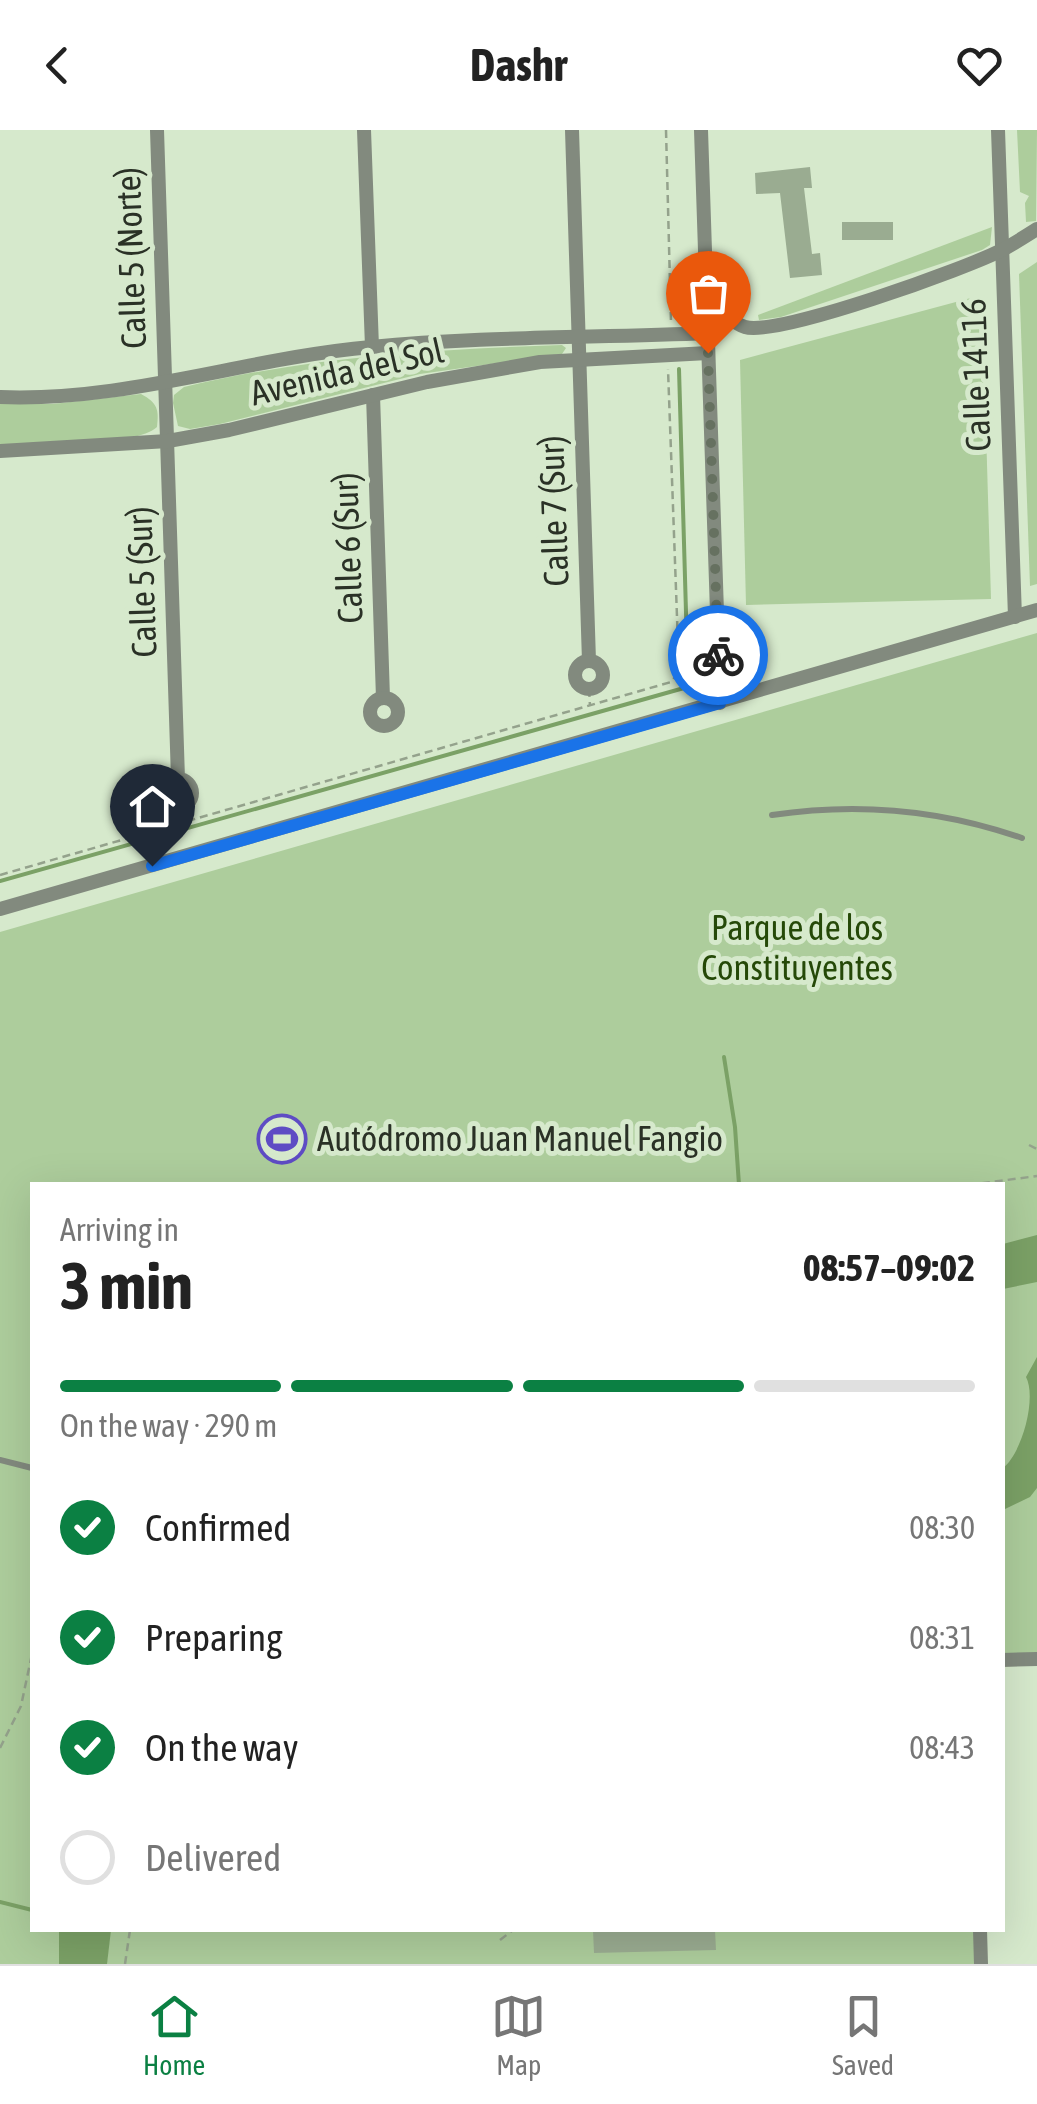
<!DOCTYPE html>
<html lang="en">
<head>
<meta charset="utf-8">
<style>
	:root { --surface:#fff; --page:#f2f2f2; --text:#222; --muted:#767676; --line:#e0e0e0; --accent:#0b8043 }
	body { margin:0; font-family:"Asap Condensed",sans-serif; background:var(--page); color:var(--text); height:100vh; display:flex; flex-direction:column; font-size:38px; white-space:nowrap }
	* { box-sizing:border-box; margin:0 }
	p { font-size:32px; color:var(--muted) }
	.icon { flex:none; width:55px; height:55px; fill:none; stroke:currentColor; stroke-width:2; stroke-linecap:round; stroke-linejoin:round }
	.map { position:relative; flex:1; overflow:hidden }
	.details { position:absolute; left:30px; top:1052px; width:975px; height:750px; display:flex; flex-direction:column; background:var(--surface); border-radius:0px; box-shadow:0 10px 40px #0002 }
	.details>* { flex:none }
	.pin { position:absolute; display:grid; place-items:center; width:85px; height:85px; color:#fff; margin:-102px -42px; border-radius:50% 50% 50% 0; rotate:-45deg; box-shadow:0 0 10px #0007 }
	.pin .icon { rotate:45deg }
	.courier { position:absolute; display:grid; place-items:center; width:100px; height:100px; margin:-50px; border:8px solid #1a73e8; border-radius:50%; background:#fff; color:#222; box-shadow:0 2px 12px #0007 }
	.headline em { font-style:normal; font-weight:700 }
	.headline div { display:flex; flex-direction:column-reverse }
	.headline { display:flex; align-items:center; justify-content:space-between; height:170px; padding:0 30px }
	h1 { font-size:65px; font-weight:700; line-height:75px }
	.bar { display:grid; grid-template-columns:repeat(4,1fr); gap:15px 10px; align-content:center; height:120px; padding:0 30px }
	.bar i { height:12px; border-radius:8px; background:var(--line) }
	.bar .on { background:var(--accent) }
	.bar p { grid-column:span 4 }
	ol { padding:0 30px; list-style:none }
	li { display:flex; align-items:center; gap:30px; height:110px }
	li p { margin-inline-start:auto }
	li .icon { padding:10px; border-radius:50%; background:var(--accent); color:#fff; stroke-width:4 }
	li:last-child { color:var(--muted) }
	li i { width:55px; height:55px; border:5px solid var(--line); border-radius:50% }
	header { display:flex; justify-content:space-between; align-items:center; height:130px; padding:0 30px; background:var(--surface); font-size:45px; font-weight:700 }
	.tabs { display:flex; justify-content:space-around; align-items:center; height:140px; border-top:2px solid var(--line); background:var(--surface); font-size:28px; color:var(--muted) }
	.tabs a { display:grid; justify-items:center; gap:5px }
	.tabs .on { color:var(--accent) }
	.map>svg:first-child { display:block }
	.green { fill:#adcd9c }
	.water { fill:#7ba166 }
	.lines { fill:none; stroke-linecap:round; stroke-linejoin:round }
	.stream { stroke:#7ba166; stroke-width:4 }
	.building { fill:#9aac91 }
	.path { stroke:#94a28c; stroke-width:2.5; stroke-dasharray:8 5; stroke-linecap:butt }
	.lane { stroke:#828a7e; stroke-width:6 }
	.street { stroke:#828a7e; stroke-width:14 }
	.done { stroke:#667160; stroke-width:10; stroke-dasharray:0 18 }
	.route { stroke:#1a73e8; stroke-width:12 }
	.labels { text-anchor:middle; stroke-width:10; stroke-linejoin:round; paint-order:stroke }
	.street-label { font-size:35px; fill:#2a3126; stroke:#d6e9cc }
	.park-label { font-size:35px; fill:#254908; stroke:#d6e9cc }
	.poi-label { font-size:35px; fill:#2a3126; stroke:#d6e9cc; text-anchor:start }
</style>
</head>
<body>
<header><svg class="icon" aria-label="back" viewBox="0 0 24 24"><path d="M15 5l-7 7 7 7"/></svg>Dashr<svg class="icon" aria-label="heart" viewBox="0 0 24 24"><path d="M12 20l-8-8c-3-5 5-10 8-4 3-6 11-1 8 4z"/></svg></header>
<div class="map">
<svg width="1037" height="1834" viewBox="0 0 1037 1834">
	<rect width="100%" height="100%" fill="#d6e9cc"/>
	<!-- green -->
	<g class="green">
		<path d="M1017,0H1037L1036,91L1026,92L1025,73L1029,66L1020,62Z"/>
		<path d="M992,97L990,115L982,120L781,187L759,190L758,185Z"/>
		<path d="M1037,132V454L1030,456L1019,144Z"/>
		<path d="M982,165L991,469L746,475L740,230Z"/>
		<path d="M562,215L566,218L562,224L420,244L220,294L190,299L178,296L173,273L174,265L184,257C309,227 434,219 562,215Z"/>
		<path d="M141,264C158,273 159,280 157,297C136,317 33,314 0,315V274H53Z"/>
		<path d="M1037,503V1529L1003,1530L1002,1055H32V1800H980L981,1834H0V802Z"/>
	</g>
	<!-- water -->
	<g class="water">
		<path d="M1037,1105V1152L1003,1159V1114Z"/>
		<path d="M1037,1227V1358L1030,1367L1003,1380V1338C1022,1323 1037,1268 1026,1247Z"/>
		<path d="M59,1800H111L107,1834H59Z"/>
	</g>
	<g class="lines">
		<!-- stream -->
		<g class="stream">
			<path d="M695,556H703"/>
			<path d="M0,751L684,558L688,552L679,239"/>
			<path d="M724,927L735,997L739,1055"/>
			<path d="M0,1772L32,1780"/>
		</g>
	</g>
	<!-- building -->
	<g class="building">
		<path d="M810,37L812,58H804L812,124L820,123L822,145L790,148L780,63L756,64L755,43Z"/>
		<rect x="842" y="92" width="51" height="18"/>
		<path d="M593,1800H715L716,1820L594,1823Z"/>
	</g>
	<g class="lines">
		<!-- path -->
		<g class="path">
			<path d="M666,0L671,192"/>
			<path d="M589,559L590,576"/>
			<path d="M179,676L180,690"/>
			<path d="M0,745L671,552L679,542L668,239"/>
			<path d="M1029,1015L1037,1019"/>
			<path d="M969,1055L1037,1046"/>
			<path d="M0,1618L21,1576L32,1524"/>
			<path d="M500,1810L513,1800"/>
			<path d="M125,1834L130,1800"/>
		</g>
		<!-- lane -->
		<g class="lane">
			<path d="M772,685C858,672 939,679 1022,708"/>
			<path d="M0,1330L32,1338"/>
		</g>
		<!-- street -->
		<g class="street">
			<path d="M157,0L178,649"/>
			<path d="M364,0L372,217"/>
			<path d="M572,0L589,531"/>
			<path d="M701,0L720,573"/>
			<path d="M998,0L1015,487"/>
			<path d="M706,173C721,178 731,193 745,197C777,207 968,138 1004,119C1015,113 1026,106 1037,99"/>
			<path d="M373,265L383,568"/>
			<path d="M0,267C127,272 246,228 371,217C482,206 596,208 708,203"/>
			<path d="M0,321L168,311L229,300L427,252L540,232L708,223"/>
			<circle cx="589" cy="545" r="14"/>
			<circle cx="384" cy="582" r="14"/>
			<circle cx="178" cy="663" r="14"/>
			<path d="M0,779L1037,480"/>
			<path d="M1002,1530L1037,1529"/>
			<path d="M980,1800L981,1834"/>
		</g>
	</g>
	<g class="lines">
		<!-- done -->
		<path class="done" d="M708,223L718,525"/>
		<!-- route -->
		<path class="route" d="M152,736L720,573L718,525"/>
	</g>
	<!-- icons -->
	<defs>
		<g id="stadium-ring" transform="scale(2.5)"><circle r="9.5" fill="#d6e9cc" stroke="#5e4cc4" stroke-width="1.5"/><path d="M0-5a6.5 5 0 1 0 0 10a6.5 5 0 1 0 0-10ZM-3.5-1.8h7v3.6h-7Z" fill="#5e4cc4"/></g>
	</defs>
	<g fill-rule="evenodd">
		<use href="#stadium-ring" x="282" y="1009"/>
	</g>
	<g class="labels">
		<!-- street labels -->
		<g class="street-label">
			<text transform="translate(131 128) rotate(-92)" y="12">Calle 5 (Norte)</text>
			<text transform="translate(347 242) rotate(-13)" y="12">Avenida del Sol</text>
			<text transform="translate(976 245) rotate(-92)" y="12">Calle 14116</text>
			<text transform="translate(554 381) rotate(-92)" y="12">Calle 7 (Sur)</text>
			<text transform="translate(348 418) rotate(-92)" y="12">Calle 6 (Sur)</text>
			<text transform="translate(142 452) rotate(-92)" y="12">Calle 5 (Sur)</text>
		</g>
		<!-- park labels -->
		<g class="park-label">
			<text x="797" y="810">Parque de los<tspan x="797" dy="40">Constituyentes</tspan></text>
		</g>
		<!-- poi labels -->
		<g class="poi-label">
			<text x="317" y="1021">Autódromo Juan Manuel Fangio</text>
		</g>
	</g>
</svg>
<div class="pin" style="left:708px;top:223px;background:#ea580c"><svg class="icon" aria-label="bag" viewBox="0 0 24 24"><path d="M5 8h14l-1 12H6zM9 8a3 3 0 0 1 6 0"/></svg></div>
<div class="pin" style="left:152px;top:736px;background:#1f2937"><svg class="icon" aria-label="home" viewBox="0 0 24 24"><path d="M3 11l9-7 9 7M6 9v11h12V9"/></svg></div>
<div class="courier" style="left:718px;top:525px"><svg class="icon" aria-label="bike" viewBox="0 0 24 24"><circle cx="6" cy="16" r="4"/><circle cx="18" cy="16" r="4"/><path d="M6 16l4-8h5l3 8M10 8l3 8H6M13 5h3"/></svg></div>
<section class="details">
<div class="headline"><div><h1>3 min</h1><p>Arriving in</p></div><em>08:57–09:02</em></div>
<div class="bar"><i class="on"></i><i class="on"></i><i class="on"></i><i></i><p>On the way · 290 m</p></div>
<ol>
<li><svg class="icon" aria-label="check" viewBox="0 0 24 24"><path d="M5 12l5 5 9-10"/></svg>Confirmed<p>08:30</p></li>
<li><svg class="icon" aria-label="check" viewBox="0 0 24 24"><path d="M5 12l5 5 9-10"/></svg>Preparing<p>08:31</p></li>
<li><svg class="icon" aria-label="check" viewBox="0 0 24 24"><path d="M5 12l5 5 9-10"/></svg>On the way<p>08:43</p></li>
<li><i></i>Delivered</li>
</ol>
</section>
</div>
<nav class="tabs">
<a class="on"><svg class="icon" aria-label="home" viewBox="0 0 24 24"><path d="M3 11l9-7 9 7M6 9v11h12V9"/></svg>Home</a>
<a><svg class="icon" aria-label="map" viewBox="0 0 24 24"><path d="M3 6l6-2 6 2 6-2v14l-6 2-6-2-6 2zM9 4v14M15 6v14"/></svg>Map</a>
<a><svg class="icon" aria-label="saved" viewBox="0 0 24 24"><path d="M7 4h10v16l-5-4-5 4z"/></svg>Saved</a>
</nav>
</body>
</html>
